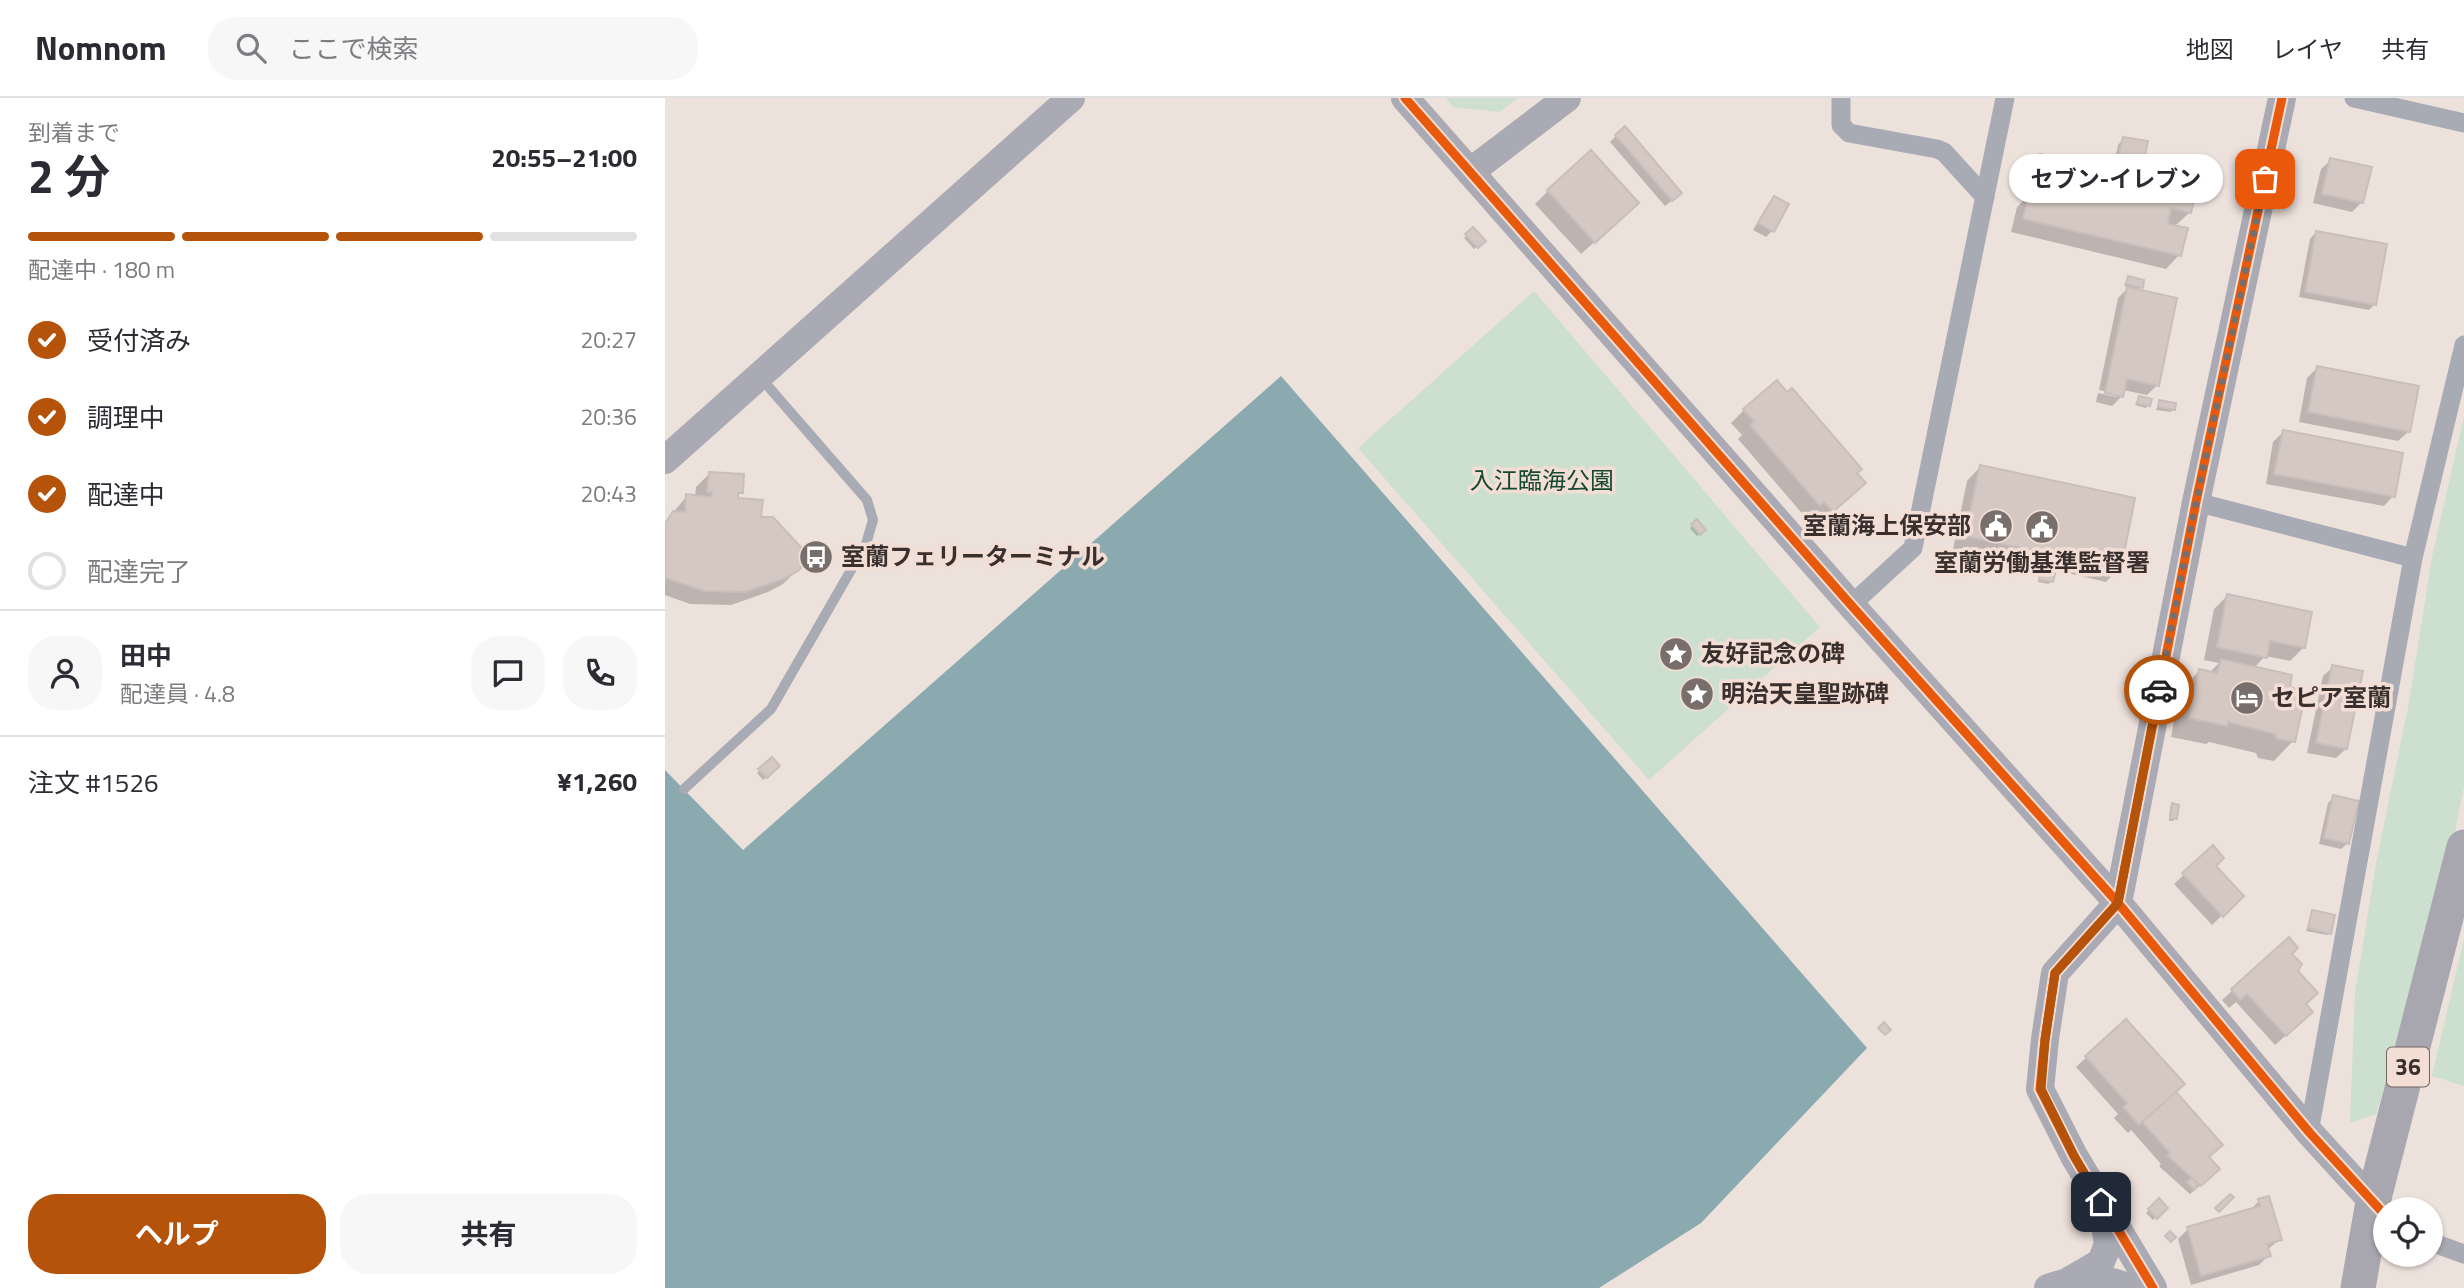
<!DOCTYPE html>
<html lang="ja">
<head>
<meta charset="utf-8">
<style>
	:root { --surface:#fff; --page:#f7f7f7; --text:#2b2b33; --muted:#7c7c81; --line:#e1e1e2; --accent:#b45309 }
	body { margin:0; font-family:"Titillium Web","Noto Sans JP",sans-serif; background:var(--page); color:var(--text); height:100vh; display:flex; flex-direction:column; font-size:26px; white-space:nowrap }
	* { box-sizing:border-box; margin:0 }
	p { font-size:23px; color:var(--muted) }
	.icon { flex:none; width:38px; height:38px; fill:none; stroke:currentColor; stroke-width:2; stroke-linecap:round; stroke-linejoin:round }
	.map { position:relative; flex:1; overflow:hidden }
	.panel { display:flex; flex-direction:column; background:var(--surface); width:665px }
	.panel>* { flex:none }
	.tools { position:absolute; left:1708px; top:1099px; display:grid; gap:14px }
	.tools a { display:grid; place-items:center; width:70px; height:70px; border-radius:50%; background:var(--surface); box-shadow:0 2px 5px #0004; font-size:35px }
	.pin { position:absolute; display:grid; place-items:center; width:60px; height:60px; color:#fff; margin:-30px; border-radius:14px; box-shadow:0 4px 10px #0006 }
	.courier { position:absolute; display:grid; place-items:center; width:70px; height:70px; margin:-35px; border:5px solid #b45309; border-radius:50%; background:#fff; color:#222; box-shadow:0 2px 9px #0007 }
	.bubble { position:absolute; height:49px; border-radius:24px; background:var(--surface); box-shadow:0 2px 5px #0004; font-size:23px; font-weight:700; line-height:49px; text-align:center }
	.summary em { font-style:normal; font-weight:700 }
	.summary div { display:flex; flex-direction:column-reverse }
	.summary { display:flex; align-items:center; justify-content:space-between; height:119px; padding:0 28px }
	h1 { font-size:46px; font-weight:700; line-height:52px }
	.bar { display:grid; grid-template-columns:repeat(4,1fr); gap:10px 7px; align-content:center; height:84px; padding:0 28px }
	.bar i { height:9px; border-radius:5px; background:var(--line) }
	.bar .selected { background:var(--accent) }
	.bar p { grid-column:span 4 }
	.line { display:flex; align-items:center; gap:18px; padding:0 28px; border-top:2px solid var(--line) }
	.line div { flex:1 }
	.round { display:grid; place-items:center; flex:none; width:74px; height:74px; border-radius:28px; background:var(--page) }
	ol { padding:0 28px; list-style:none }
	li { display:flex; align-items:center; gap:21px; height:77px }
	li p { margin-inline-start:auto }
	li .icon { padding:7px; border-radius:50%; background:var(--accent); color:#fff; stroke-width:4 }
	li:last-child { color:var(--muted) }
	li i { width:38px; height:38px; border:4px solid var(--line); border-radius:50% }
	.cta { display:flex; gap:14px; margin-top:auto; padding:14px 28px }
	.cta a { flex:1; height:80px; border-radius:28px; background:var(--accent); color:#fff; font-size:28px; font-weight:700; line-height:80px; text-align:center }
	.cta a+a { background:var(--page); color:var(--text) }
	header { display:flex; align-items:center; gap:42px; box-sizing:border-box; height:98px; padding:0 35px; background:var(--surface); border-bottom:2px solid var(--line) }
	header strong { font-size:33px }
	nav { display:flex; gap:38px; margin-inline-start:auto; font-size:24px }
	.search { width:490px; height:63px; background:var(--page); display:flex; align-items:center; gap:18px; box-sizing:border-box; padding:0 24px; border-radius:28px; color:var(--muted); font-size:26px }
	main { display:flex; flex:1; min-height:0 }
	.map>svg:first-child { display:block }
	.green { fill:#cddfcf }
	.water { fill:#8aaab0 }
	.shadow { fill:#0003 }
	.building { fill:#d5c8c3; stroke:#c8bfbc; stroke-width:2 }
	.lines { fill:none; stroke-linecap:round; stroke-linejoin:round }
	.lane { stroke:#a9abb4; stroke-width:10 }
	.street { stroke:#a9abb4; stroke-width:19 }
	.secondary { stroke:#a9aab3; stroke-width:28 }
	.highway { stroke:#a8a7b0; stroke-width:35 }
	.cycleway-casing { stroke:#f3ded6; stroke-width:13 }
	.cycleway { stroke:#e8590c; stroke-width:9 }
	.done { stroke:#786e6b; stroke-width:7; stroke-dasharray:0 12.6 }
	.route { stroke:#b45309; stroke-width:9 }
	.labels { text-anchor:middle; stroke-width:7; stroke-linejoin:round; paint-order:stroke }
	.shield { fill:#f3ded6; stroke:#716460; stroke-width:2 }
	.shield-label { font-size:23px; font-weight:bold; fill:#39302e }
	.park-label { font-size:24px; fill:#144931; stroke:#f3ded6 }
	.poi-label { font-size:24px; font-weight:bold; fill:#39302e; stroke:#f3ded6; text-anchor:start }
</style>
</head>
<body>
<header>
<strong>Nomnom</strong>
<div class="search"><svg class="icon" aria-label="search" viewBox="0 0 24 24"><circle cx="10" cy="10" r="6"/><path d="M15 15l6 6"/></svg>ここで検索</div>
<nav><a>地図</a><a>レイヤ</a><a>共有</a></nav>
</header>
<main>
<section class="panel">
<div class="summary"><div><h1>2 分</h1><p>到着まで</p></div><em>20:55–21:00</em></div>
<div class="bar"><i class="selected"></i><i class="selected"></i><i class="selected"></i><i></i><p>配達中 · 180 m</p></div>
<ol>
<li><svg class="icon" aria-label="check" viewBox="0 0 24 24"><path d="M5 12l5 5 9-10"/></svg>受付済み<p>20:27</p></li>
<li><svg class="icon" aria-label="check" viewBox="0 0 24 24"><path d="M5 12l5 5 9-10"/></svg>調理中<p>20:36</p></li>
<li><svg class="icon" aria-label="check" viewBox="0 0 24 24"><path d="M5 12l5 5 9-10"/></svg>配達中<p>20:43</p></li>
<li><i></i>配達完了</li>
</ol>
<div class="line" style="height:126px"><a class="round"><svg class="icon" aria-label="person" viewBox="0 0 24 24"><circle cx="12" cy="8" r="4"/><path d="M4 21q1-7 8-7t8 7"/></svg></a><div><b>田中</b><p>配達員 · 4.8</p></div><a class="round"><svg class="icon" aria-label="chat" viewBox="0 0 24 24"><path d="M4 5h16v11H9l-5 4z"/></svg></a><a class="round"><svg class="icon" aria-label="phone" viewBox="0 0 24 24"><path d="M5 4h4l2 5-3 2q2 4 5 5l2-3 5 2v4C11 20 4 13 5 4z"/></svg></a></div>
<div class="line" style="height:91px"><div>注文 #1526</div><b>¥1,260</b></div>
<div class="cta"><a>ヘルプ</a><a>共有</a></div>
</section>
<div class="map">
<svg width="1799" height="1190" viewBox="0 0 1799 1190">
	<rect width="100%" height="100%" fill="#ede1dc"/>
	<!-- green -->
	<g class="green">
		<path d="M781,0H853L834,14L788,9Z"/>
		<path d="M869,193L1155,529L984,682L693,350Z"/>
		<path d="M1799,318V688L1778,794L1711,1016L1685,1025L1690,894L1712,760L1743,610L1767,459Z"/>
		<path d="M1799,841V988L1767,978Z"/>
	</g>
	<!-- water -->
	<path class="water" d="M616,278L1202,950L1036,1125L934,1190H0V672L78,752Z"/>
	<!-- shadow -->
	<g class="shadow">
		<path d="M951,38L1009,101L1000,108L945,44Z"/>
		<path d="M1459,40L1475,71L1467,79L1525,114L1509,129L1514,157L1501,171L1346,134L1352,109L1363,98L1356,96L1362,71L1375,58L1447,75L1453,47Z"/>
		<path d="M1666,62L1697,104L1687,114L1648,105L1656,71Z"/>
		<path d="M883,93L959,118L916,156L870,106Z"/>
		<path d="M1109,100L1107,133L1101,139L1088,132L1103,106Z"/>
		<path d="M808,131L818,143L809,151L799,140Z"/>
		<path d="M1651,134L1710,206L1704,212L1634,199L1645,141Z"/>
		<path d="M1463,180L1476,189L1472,193L1492,287L1482,297L1458,292L1457,298L1447,308L1431,304L1433,295L1452,299V296L1434,292L1453,200L1464,189L1459,188Z"/>
		<path d="M1652,270L1743,334L1733,343L1634,324L1642,280Z"/>
		<path d="M1122,297L1190,375L1186,398L1154,426L1145,416L1141,420L1073,341L1077,337L1066,325L1079,312Z"/>
		<path d="M1474,300L1484,307L1481,310L1470,307Z"/>
		<path d="M1495,304L1509,311L1506,314L1491,312Z"/>
		<path d="M1618,334L1728,398L1719,408L1601,386L1608,344Z"/>
		<path d="M1315,369L1454,470L1441,484L1389,472L1384,486L1373,484L1375,474L1378,470L1288,451L1302,383Z"/>
		<path d="M44,376L77,394L69,402L144,460L118,486L103,494L66,507L25,506L0,497V424L22,398L30,399L31,389Z"/>
		<path d="M1032,424L1039,432L1032,438L1025,430Z"/>
		<path d="M1562,498L1638,550L1625,563L1600,558L1589,570L1623,591L1628,643L1609,663L1593,660L1591,655L1544,644L1541,646L1506,639L1515,593L1534,573L1544,575L1554,565L1539,562L1549,511Z"/>
		<path d="M1668,569L1681,651L1671,660L1642,655L1658,578Z"/>
		<path d="M107,661L113,668L98,682L92,675Z"/>
		<path d="M1669,699L1683,745L1676,751L1654,746L1663,705Z"/>
		<path d="M1508,707L1511,720L1508,723H1504L1505,710Z"/>
		<path d="M1547,750L1549,768L1577,798L1547,827L1509,786Z"/>
		<path d="M1648,814L1665,835L1662,837L1641,833Z"/>
		<path d="M1623,842L1625,856L1639,906L1636,924L1610,947L1571,904L1564,910L1557,902Z"/>
		<path d="M1461,923L1542,1060L1543,1081L1525,1096L1497,1071L1494,1068L1496,1066L1466,1032L1463,1035L1449,1020L1453,1016L1411,969Z"/>
		<path d="M1494,1103L1501,1110L1488,1122L1481,1115Z"/>
		<path d="M1594,1103L1615,1141L1602,1152L1604,1157L1594,1167L1526,1187L1513,1141L1523,1131L1584,1113Z"/>
	</g>
	<!-- building -->
	<g class="building">
		<path d="M960,28L1017,95L1007,103L950,37Z"/>
		<path d="M1458,39L1483,43L1477,72L1452,66Z"/>
		<path d="M926,52L974,105L930,145L882,92Z"/>
		<path d="M1375,56L1531,92L1526,115L1506,110L1503,126L1523,130L1516,158L1358,121L1364,94L1381,98L1383,87L1369,83Z"/>
		<path d="M1665,60L1707,69L1698,105L1657,96Z"/>
		<path d="M1109,98L1124,106L1109,134L1093,125Z"/>
		<path d="M808,129L821,143L813,150L800,136Z"/>
		<path d="M1651,133L1722,146L1711,207L1640,194Z"/>
		<path d="M1463,178L1479,182L1478,190L1461,186Z"/>
		<path d="M1462,189L1512,200L1494,288L1462,281L1458,299L1440,295Z"/>
		<path d="M1652,268L1754,288L1745,334L1643,314Z"/>
		<path d="M1112,282L1122,294L1127,290L1197,371L1192,375L1201,385L1168,414L1159,404L1155,408L1085,327L1089,323L1078,311Z"/>
		<path d="M1474,298L1487,301L1485,308L1472,305Z"/>
		<path d="M1494,302L1511,305L1510,312L1493,309Z"/>
		<path d="M1618,332L1738,355L1730,399L1609,376Z"/>
		<path d="M1315,367L1470,400L1456,471L1300,438Z"/>
		<path d="M44,374L79,376L78,395H73V400L98,402L96,419H108L146,460L133,473L118,481L80,494L39,493L0,480V426L8,413L20,414L21,396L46,399L47,394H42Z"/>
		<path d="M1032,421L1041,432L1035,437L1026,426Z"/>
		<path d="M1377,469L1391,472L1388,484L1374,482Z"/>
		<path d="M1562,496L1647,514L1640,550L1605,543L1602,560L1552,549Z"/>
		<path d="M1556,561L1627,577L1625,589L1641,594L1630,644L1612,641L1610,636L1563,624L1562,628L1524,620L1534,571L1552,575Z"/>
		<path d="M1667,567L1698,573L1682,651L1651,645Z"/>
		<path d="M107,659L115,668L102,680L93,671Z"/>
		<path d="M1668,697L1694,703L1684,746L1659,740Z"/>
		<path d="M1507,705L1514,707L1512,721L1505,720Z"/>
		<path d="M1548,747L1559,760L1551,768L1579,798L1558,819L1517,775Z"/>
		<path d="M1647,812L1670,817L1666,836L1643,830Z"/>
		<path d="M1624,839L1633,850L1627,856L1637,866L1633,873L1653,895L1641,906L1648,914L1621,938L1582,896L1575,902L1566,891Z"/>
		<path d="M1461,921L1520,986L1474,1027L1458,1009L1462,1005L1420,958Z"/>
		<path d="M1219,924L1226,932L1220,937L1213,930Z"/>
		<path d="M1511,994L1558,1047L1544,1059L1555,1071L1536,1088L1506,1061L1502,1057L1505,1055L1477,1024Z"/>
		<path d="M1527,1080L1533,1087L1529,1092L1522,1084Z"/>
		<path d="M1565,1096L1569,1099L1554,1114L1550,1110Z"/>
		<path d="M1604,1098L1617,1142L1602,1146L1606,1158L1536,1178L1522,1129L1595,1108L1593,1101Z"/>
		<path d="M1494,1100L1503,1110L1492,1121L1483,1111Z"/>
		<path d="M1505,1133L1511,1139L1506,1144L1500,1138Z"/>
	</g>
	<g class="lines">
		<!-- lane -->
		<path class="lane" d="M19,691L106,611L201,446L208,422L202,402L95,279"/>
		<!-- street -->
		<g class="street">
			<path d="M1176,0V27L1184,35L1272,51L1279,54L1320,99"/>
			<path d="M1689,0L1799,25"/>
			<path d="M1531,404L1748,460"/>
			<path d="M1186,507L1248,450L1340,0"/>
			<path d="M1644,1034L1748,460L1799,247"/>
			<path d="M1766,1144L1799,1156"/>
		</g>
		<!-- secondary -->
		<g class="secondary">
			<path d="M740,0L1186,507L1453,805L1644,1034L1708,1104"/>
			<path d="M805,74L902,0"/>
			<path d="M0,362L406,0"/>
			<path d="M1405,1182L1436,1164L1443,1146L1438,1114"/>
			<path d="M1383,1190C1410,1180 1437,1177 1464,1190"/>
			<path d="M1488,1190L1409,1058L1375,991L1380,941L1390,875L1453,805L1531,404L1617,0"/>
		</g>
		<!-- highway -->
		<path class="highway" d="M1693,1190L1708,1104L1799,749"/>
		<!-- cycleway casing -->
		<g class="cycleway-casing">
			<g id="cycleway">
				<path d="M740,0L1186,507L1453,805L1644,1034L1720,1117"/>
				<path d="M1488,1190L1409,1058L1375,991L1380,941L1390,875L1453,805L1531,404L1617,0"/>
			</g>
		</g>
		<!-- cycleway -->
		<use href="#cycleway" class="cycleway"/>
	</g>
	<g class="lines">
		<!-- done -->
		<path class="done" d="M1494,592L1531,404L1600,81"/>
		<!-- route -->
		<path class="route" d="M1436,1104L1409,1058L1376,991L1380,942L1390,875L1453,805L1494,592"/>
	</g>
	<!-- icons -->
	<defs>
		<g id="civic-disc" transform="scale(1.75)"><circle r="9.5" fill="#786e6b" stroke="#f3ded6"/><path d="M-.6-6.5H3V-4.5H.6V-3L4-1V1h2V6H-6V1h2V-1L-.6-3ZM-1.2 2.5V6h2.4V2.5Z" fill="#fff"/></g>
		<g id="bus-disc" transform="scale(1.75)"><circle r="9.5" fill="#786e6b" stroke="#f3ded6"/><path d="M-5-6H5V4H4V6H2V4H-2V6H-4V4H-5ZM-3.5-4V0h7V-4ZM-3.5 1.2v1.5H-2V1.2ZM2 1.2v1.5H3.5V1.2Z" fill="#fff"/></g>
		<g id="sight-disc" transform="scale(1.75)"><circle r="9.5" fill="#786e6b" stroke="#f3ded6"/><path d="M0-6L1.8-2.2L6-1.7L2.9 1.2L3.7 5.4L0 3.3L-3.7 5.4L-2.9 1.2L-6-1.7L-1.8-2.2Z" fill="#fff"/></g>
		<g id="hotel-disc" transform="scale(1.75)"><circle r="9.5" fill="#786e6b" stroke="#f3ded6"/><path d="M-6-4.5h1.5V1H6V5H4.5V3h-9V5H-6ZM-4 0a1.8 1.8 0 1 1 3.6 0ZM.5 0V-2.5h3Q6-2.5 6 0Z" fill="#fff"/></g>
	</defs>
	<g fill-rule="evenodd">
		<use href="#civic-disc" x="1331" y="428"/>
		<use href="#civic-disc" x="1377" y="429"/>
		<use href="#bus-disc" x="151" y="459"/>
		<use href="#sight-disc" x="1011" y="556"/>
		<use href="#sight-disc" x="1032" y="596"/>
		<use href="#hotel-disc" x="1582" y="600"/>
	</g>
	<g class="labels">
		<!-- shield labels -->
		<rect class="shield" x="1722" y="949.5" width="42" height="39" rx="5"/>
		<g class="shield-label">
			<text x="1743" y="977">36</text>
		</g>
		<!-- park labels -->
		<g class="park-label">
			<text x="877" y="391">入江臨海公園</text>
		</g>
		<!-- poi labels -->
		<g class="poi-label">
			<text x="1306" y="436" text-anchor="end">室蘭海上保安部</text>
			<text x="176" y="467">室蘭フェリーターミナル</text>
			<text x="1377" y="473" text-anchor="middle">室蘭労働基準監督署</text>
			<text x="1036" y="564">友好記念の碑</text>
			<text x="1056" y="604">明治天皇聖跡碑</text>
			<text x="1606" y="608">セピア室蘭</text>
		</g>
	</g>
</svg>
<div class="tools">
<a><svg class="icon" aria-label="locate" viewBox="0 0 24 24"><circle cx="12" cy="12" r="6"/><path d="M12 2v4M12 18v4M2 12h4M18 12h4"/></svg></a>
</div>
<div class="pin" style="left:1600px;top:81px;background:#ea580c"><svg class="icon" aria-label="bag" viewBox="0 0 24 24"><path d="M5 8h14l-1 12H6zM9 8a3 3 0 0 1 6 0"/></svg></div>
<div class="pin" style="left:1436px;top:1104px;background:#1f2937"><svg class="icon" aria-label="home" viewBox="0 0 24 24"><path d="M3 11l9-7 9 7M6 9v11h12V9"/></svg></div>
<div class="courier" style="left:1494px;top:592px"><svg class="icon" aria-label="car" viewBox="0 0 24 24"><path d="M5 17H2v-5l4-1 3-4h7l3 4 3 1v5h-3M9 17h6M6 11h13"/><circle cx="7" cy="17" r="2"/><circle cx="17" cy="17" r="2"/></svg></div>
<div class="bubble" style="left:1344px;top:56px;width:214px">セブン-イレブン</div>
</div>
</main>
</body>
</html>
